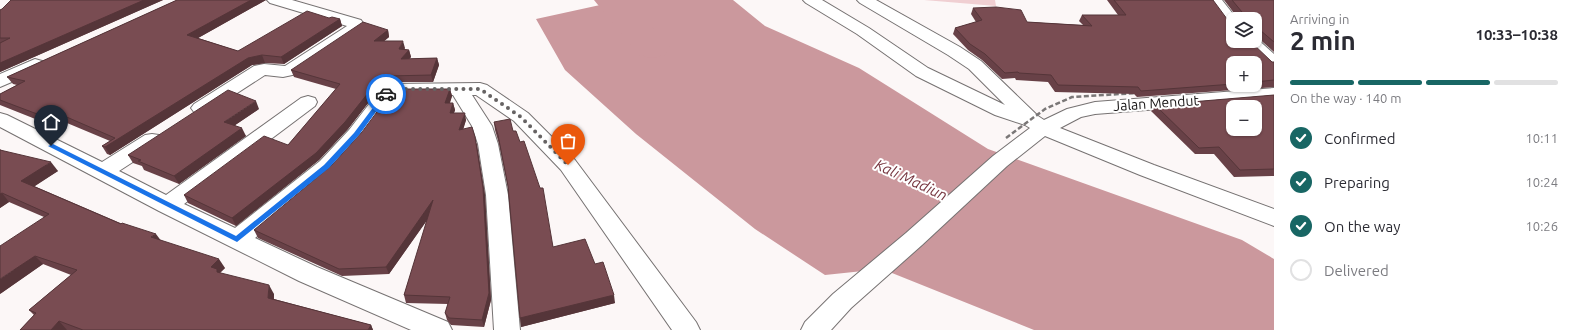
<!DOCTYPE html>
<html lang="en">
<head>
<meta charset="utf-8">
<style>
	:root { --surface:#fff; --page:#f2f2f3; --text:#2b2b33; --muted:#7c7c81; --line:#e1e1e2; --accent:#186664 }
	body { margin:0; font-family:Ubuntu,sans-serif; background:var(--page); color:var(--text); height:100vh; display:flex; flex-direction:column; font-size:15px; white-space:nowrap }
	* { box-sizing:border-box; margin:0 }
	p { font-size:13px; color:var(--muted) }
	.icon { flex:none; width:22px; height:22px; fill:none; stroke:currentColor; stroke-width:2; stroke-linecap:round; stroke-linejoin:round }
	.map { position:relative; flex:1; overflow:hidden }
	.details { display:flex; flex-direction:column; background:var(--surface); width:300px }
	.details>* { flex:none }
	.buttons { position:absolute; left:1226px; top:12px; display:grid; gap:8px }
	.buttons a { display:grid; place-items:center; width:36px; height:36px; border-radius:8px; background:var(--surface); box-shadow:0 1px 3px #0004; font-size:20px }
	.pin { position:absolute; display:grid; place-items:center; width:34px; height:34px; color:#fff; margin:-41px -17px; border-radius:50% 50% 50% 0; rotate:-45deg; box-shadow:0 0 4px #0007 }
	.pin .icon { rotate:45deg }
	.courier { position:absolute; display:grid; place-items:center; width:40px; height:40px; margin:-20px; border:3px solid #1a73e8; border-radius:50%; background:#fff; color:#222; box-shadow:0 1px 5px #0007 }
	.headline em { font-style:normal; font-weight:700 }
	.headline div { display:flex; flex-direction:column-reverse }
	.headline { display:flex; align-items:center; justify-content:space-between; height:68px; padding:0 16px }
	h1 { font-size:26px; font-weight:700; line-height:30px }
	.bar { display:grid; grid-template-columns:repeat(4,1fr); gap:6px 4px; align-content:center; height:48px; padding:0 16px }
	.bar i { height:5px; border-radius:3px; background:var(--line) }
	.bar .current { background:var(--accent) }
	.bar p { grid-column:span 4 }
	ol { padding:0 16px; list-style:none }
	li { display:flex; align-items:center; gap:12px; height:44px }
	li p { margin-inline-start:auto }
	li .icon { padding:4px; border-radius:50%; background:var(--accent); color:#fff; stroke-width:4 }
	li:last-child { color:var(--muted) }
	li i { width:22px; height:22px; border:2px solid var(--line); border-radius:50% }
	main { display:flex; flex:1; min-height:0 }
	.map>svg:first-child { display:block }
	.green { fill:#f0cfd2 }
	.water { fill:#cb989d }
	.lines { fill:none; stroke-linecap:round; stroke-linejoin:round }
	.river { fill:#cb989d; fill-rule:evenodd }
	.street-casing { stroke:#767272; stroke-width:2 }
	.secondary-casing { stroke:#767272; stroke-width:2 }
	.street { fill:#fff; fill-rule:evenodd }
	.secondary { fill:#fff; fill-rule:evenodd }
	.rail { stroke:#7a7777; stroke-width:2.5; stroke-dasharray:5 2.5; stroke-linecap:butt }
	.wall { fill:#684147; fill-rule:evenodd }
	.shaded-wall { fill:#553539 }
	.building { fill:#794c52; stroke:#553539; fill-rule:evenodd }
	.route { fill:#1a73e8 }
	.done { stroke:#666363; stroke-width:4; stroke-dasharray:0 7.2 }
	.labels { text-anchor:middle; stroke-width:4; stroke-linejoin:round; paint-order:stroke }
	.street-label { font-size:14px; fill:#161414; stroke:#fff }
	.water-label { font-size:15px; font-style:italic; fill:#76353f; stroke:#fff }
</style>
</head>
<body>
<main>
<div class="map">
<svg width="1274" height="330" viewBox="0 0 1274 330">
	<rect width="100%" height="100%" fill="#fcf7f7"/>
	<!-- green -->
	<path class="green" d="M924,0H995L996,6Z"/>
	<!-- water -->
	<path class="water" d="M623,0H733L765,26L859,68L988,149L1242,240L1274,259V330H1034L882,269L825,275L755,229L636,134L565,70L536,19Z"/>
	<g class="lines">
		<!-- river -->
		<path class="river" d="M594,0H628L670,47L665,55L652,58L639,55Z"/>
		<!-- street casing -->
		<g class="street-casing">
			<g id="street">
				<path d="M267,0H292L361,20L365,26L363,29L297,74L283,77L265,75L208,112L201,114L194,112L191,108L194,104L254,66L264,64L285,66L347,26L270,3Z"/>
				<path d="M803,0H822L869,28L928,68L1005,105L969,69L948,55L860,3L857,0H876L960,47L981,61L1038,116L1044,120L1067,109L1095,102L1274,88V100L1095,114L1081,117L1060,128L1154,165L1274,209V226L1140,175L1045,136L1007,166L922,245L851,308L831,330H801L805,322L833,294L906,233L993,156L1030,128L1025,125L995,115L916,76L857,34L806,3Z"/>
				<path d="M1206,0H1222L1237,19H1233V30L1227,28Z"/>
				<path d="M1255,37L1274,54V68L1268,67L1241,41H1255Z"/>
				<path d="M480,83L487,85L528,113L575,160L696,322L700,330H672L561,170L514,121L476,95H472L492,126L498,144L508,195L520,330H494L486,195L478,144L472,126L453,95H395L363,138L334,171L255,238L317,267L448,322L452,330H411L299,281L159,211L0,127V113L7,115L102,162L145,135L152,134L159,135L162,140L159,145L119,171L166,195L301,98L308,96L315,98L317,102L315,106L184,204L235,228L320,161L349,130L383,86L390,84Z"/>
			</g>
		</g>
		<!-- secondary casing -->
		<g class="secondary-casing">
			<path id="secondary" d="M35,59L42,61L44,65L42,69L0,87V74Z"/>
		</g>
		<!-- street -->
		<use href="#street" class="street"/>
		<!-- secondary -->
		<use href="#secondary" class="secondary"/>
		<!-- rail -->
		<path class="rail" d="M1006,138L1045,109L1072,97L1137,93"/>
	</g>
	<!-- wall -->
	<g class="wall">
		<path d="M11,0H163L0,72V10L2,9Z"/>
		<path d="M177,0H266L198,38L238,51L329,18L340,19L342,26L284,64L265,63L252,65L110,155L107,154L102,146L110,141L67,123L58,128L0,105V94L17,85L13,84L7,77Z"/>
		<path d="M1107,0H1213L1233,41L1272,62H1274V87L1137,97L1134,94L1055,92L1048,82L1016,80L1015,78L1002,79L982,60L968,50L953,34L955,28L976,22L971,14L973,8L1027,22L1083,25L1079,21L1082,15H1118ZM1233,63H1255V85H1233Z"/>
		<path d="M1224,0H1274V52L1256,36L1255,37V19H1235L1237,17Z"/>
		<path d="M388,30L389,37L384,41L405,48L404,49L409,50L411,57L409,59L437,58L439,65L433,82H390L382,85L348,129L319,160L236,226L188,203L184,195L288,145L336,89L294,77L291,70Z"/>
		<path d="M450,89L452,96L450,103H453L455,110L454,113L466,120L463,129L477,144L485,195L491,300L484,327L451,325L447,320L445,313L448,304L406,303L404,295L428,219L389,274L342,276L258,238L254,230Z"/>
		<path d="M1274,95V176L1234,177L1214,154H1195L1151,111L1155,105Z"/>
		<path d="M259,109L235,125L246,136L179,184L144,170L142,166L133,163L128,155Z"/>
		<path d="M494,122L513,131L553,247L595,264L615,303L521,327L508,188L499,144L495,130Z"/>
		<path d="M0,149L1,150L58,171L34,186L225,268L220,273L274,294V299L371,325L373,330H20L34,315L29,310L71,275L43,264L0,294L44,217L9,202L0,208Z"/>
	</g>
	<!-- shaded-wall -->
	<g class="shaded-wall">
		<path d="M144,0H163L0,72V63Z"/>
		<path d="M251,0H266L191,42L187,35Z"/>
		<path d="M340,19L342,26L284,64L281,57Z"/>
		<path d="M388,30L389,37L376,48L374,41Z"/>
		<path d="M403,41L405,48L401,56L399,49Z"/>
		<path d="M409,50L411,57L403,66L401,59Z"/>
		<path d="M262,55L265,63L252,65L110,155L105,147L248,58Z"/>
		<path d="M437,58L439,65L433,82L431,75Z"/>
		<path d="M388,76L390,82L382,85L348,129L319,160L236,226L232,218L380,78Z"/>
		<path d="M450,89L452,96L447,110L445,103Z"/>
		<path d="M256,101L259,109L228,130L224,122Z"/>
		<path d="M453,103L455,110L451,120L450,113Z"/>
		<path d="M465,113L466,120L461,137L459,130Z"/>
		<path d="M62,115L67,123L58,128L53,120Z"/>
		<path d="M242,128L246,136L179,184L174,176Z"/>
		<path d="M475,137L485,195L491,300L484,327L482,320Z"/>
		<path d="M51,162L58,171L29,190L21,181Z"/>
		<path d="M2,193L9,202L0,208V194Z"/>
		<path d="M433,200L436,207L389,274L386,267Z"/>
		<path d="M156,234L162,242L151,237Z"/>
		<path d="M35,256L43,264L0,294V279Z"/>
		<path d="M219,259L225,268L216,276L211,267Z"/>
		<path d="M269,285L274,294L273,306L268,298Z"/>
		<path d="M614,295L615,303L521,327L520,318Z"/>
		<path d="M59,321L67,330H51Z"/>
		<path d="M371,325L373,330H368Z"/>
	</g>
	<!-- building -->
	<g class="building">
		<path d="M11,0H144L0,63V43L10,38H0V10L2,9Z"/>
		<path d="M177,0H251L187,35L238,51L307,11L329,18L332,17L340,19L281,57L262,55L248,58L105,147L102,146L115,138L62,115L53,120L0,100V94L25,81L7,77Z"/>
		<path d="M1114,0H1213L1230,23L1233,24V41H1250L1272,62H1274V80L1255,82V63H1233V84L1141,91L1138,87L1058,85L1051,75L1019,73L1018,72L1005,73L985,54L970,44L955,28L982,20L973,8L996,7L1021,10L1027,22L1092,26L1082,15H1126Z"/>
		<path d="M1232,0H1274V42L1260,30H1258V33H1255V19H1238V14H1242V12Z"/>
		<path d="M363,22L388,30L374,41H403L399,49L409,50L401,59L437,58L431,75L388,76L380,78L345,122L316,153L232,218L184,195L264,136L288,145L340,84L291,70Z"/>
		<path d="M394,89H450L445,103H453L450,113H465L459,130L472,127L475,137L483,188L489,293L482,320L449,318L445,313L450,297L404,295L433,200L386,267L339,269L254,230L332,165L362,132Z"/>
		<path d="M228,90L256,101L224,122L242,128L174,176L138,161L141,160L128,155Z"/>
		<path d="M1274,95V169L1240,170L1219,147L1199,148L1155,105ZM1233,107H1255V129H1233Z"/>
		<path d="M510,119L513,131H516L520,142L524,141L540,188H543L553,247L585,239L595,264L603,262L614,295L520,318L508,186L498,135L494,122Z"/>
		<path d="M0,150L51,162L21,181L121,224L122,223L156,234L151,237L219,259L211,267L217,269V272L269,285L268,298L371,325L368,330H83L59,321L51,330H20L36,313L29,310L77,270L35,256L0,279V246L49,214L2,193L0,194Z"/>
	</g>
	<!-- route -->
	<path class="route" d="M384,93L389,94L359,135L329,168L237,242L48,146L53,144L236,236L324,165L354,133Z"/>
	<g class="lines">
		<!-- done -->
		<path class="done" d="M386,94L390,90L396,89H480L521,117L568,165"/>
	</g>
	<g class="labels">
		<!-- street labels -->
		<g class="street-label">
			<text transform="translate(1156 103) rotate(-4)" y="5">Jalan Mendut</text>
		</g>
		<!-- water labels -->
		<g class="water-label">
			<text transform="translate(911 180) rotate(25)" y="5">Kali Madiun</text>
		</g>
	</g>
</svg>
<div class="buttons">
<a><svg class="icon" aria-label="layers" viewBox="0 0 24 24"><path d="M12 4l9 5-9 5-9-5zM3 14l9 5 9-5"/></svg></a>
<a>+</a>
<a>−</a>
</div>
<div class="pin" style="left:568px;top:165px;background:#ea580c"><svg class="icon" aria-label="bag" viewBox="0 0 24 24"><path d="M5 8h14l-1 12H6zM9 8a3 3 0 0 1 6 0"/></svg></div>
<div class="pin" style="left:51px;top:146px;background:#1f2937"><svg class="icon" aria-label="home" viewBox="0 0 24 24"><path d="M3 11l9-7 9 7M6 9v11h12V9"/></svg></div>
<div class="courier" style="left:386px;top:94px"><svg class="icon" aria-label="car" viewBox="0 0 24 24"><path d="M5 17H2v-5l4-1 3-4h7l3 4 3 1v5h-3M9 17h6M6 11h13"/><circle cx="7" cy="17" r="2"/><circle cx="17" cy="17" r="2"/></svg></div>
</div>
<section class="details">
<div class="headline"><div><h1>2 min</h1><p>Arriving in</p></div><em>10:33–10:38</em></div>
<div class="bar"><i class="current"></i><i class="current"></i><i class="current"></i><i></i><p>On the way · 140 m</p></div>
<ol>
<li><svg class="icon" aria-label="check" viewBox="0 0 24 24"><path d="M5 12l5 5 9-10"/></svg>Confirmed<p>10:11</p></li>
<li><svg class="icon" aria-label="check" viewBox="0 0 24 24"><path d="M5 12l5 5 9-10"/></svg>Preparing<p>10:24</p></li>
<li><svg class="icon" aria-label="check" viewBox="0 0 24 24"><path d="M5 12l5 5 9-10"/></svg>On the way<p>10:26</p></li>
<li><i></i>Delivered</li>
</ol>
</section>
</main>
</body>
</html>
